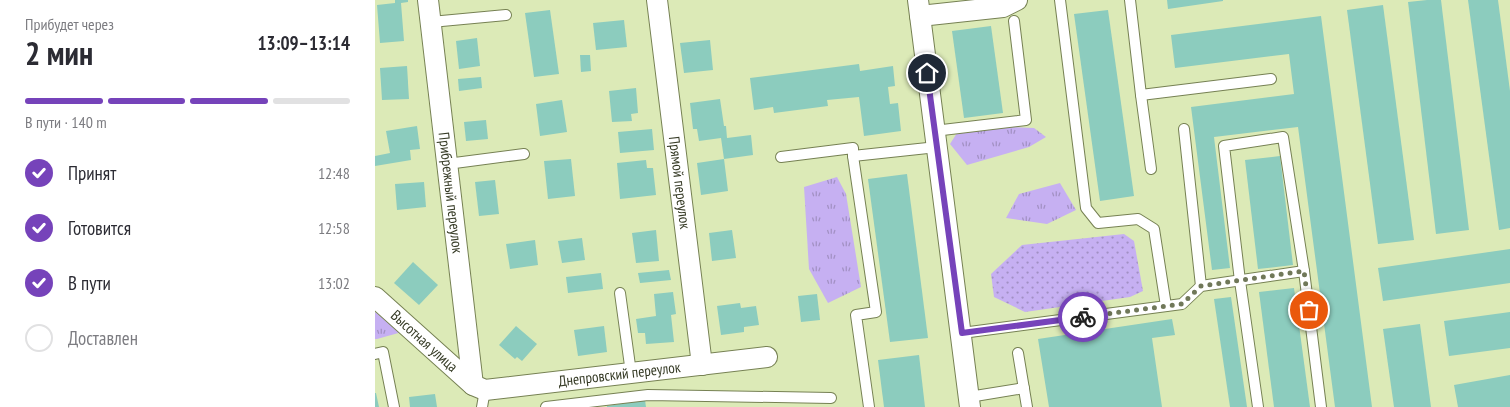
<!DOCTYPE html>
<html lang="ru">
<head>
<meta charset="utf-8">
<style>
	:root { --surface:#fff; --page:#f7f7f7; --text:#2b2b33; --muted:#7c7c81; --line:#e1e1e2; --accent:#7643ba }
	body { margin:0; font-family:"PT Sans Narrow",sans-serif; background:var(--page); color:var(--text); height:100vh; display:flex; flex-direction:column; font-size:19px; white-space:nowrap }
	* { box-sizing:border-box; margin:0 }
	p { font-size:16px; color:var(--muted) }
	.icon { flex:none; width:28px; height:28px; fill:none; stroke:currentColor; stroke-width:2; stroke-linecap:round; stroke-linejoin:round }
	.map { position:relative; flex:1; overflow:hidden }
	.details { display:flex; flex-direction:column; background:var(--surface); width:375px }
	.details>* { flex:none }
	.pin { position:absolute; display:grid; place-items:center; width:42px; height:42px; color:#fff; margin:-21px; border:2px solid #fff; border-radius:50%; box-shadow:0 1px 5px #0007 }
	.courier { position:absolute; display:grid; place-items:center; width:50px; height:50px; margin:-25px; border:4px solid #7643ba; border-radius:50%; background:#fff; color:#222; box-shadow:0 1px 6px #0007 }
	.summary em { font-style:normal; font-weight:700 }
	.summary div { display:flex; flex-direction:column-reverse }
	.summary { display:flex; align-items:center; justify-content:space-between; height:85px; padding:0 25px }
	h1 { font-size:32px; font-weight:700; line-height:38px }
	.bar { display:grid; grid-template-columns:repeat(4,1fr); gap:8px 5px; align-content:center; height:60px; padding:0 25px }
	.bar i { height:6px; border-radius:4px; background:var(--line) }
	.bar .active { background:var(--accent) }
	.bar p { grid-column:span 4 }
	ol { padding:0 25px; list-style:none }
	li { display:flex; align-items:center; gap:15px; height:55px }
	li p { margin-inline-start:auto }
	li .icon { padding:5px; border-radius:50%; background:var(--accent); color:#fff; stroke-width:4 }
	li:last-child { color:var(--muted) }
	li i { width:28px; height:28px; border:2px solid var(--line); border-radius:50% }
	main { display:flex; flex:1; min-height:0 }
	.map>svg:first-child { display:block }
	.grass { fill:url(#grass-dots) }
	.park { fill:url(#park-tufts) }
	.building { fill:#8cccbe }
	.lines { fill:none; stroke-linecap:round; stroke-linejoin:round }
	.service-casing { stroke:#768153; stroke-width:12 }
	.minor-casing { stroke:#768153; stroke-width:22 }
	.service { stroke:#fff; stroke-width:10 }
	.minor { stroke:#fff; stroke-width:20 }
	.done { stroke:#707859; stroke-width:5; stroke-dasharray:0 9 }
	.route { stroke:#7643ba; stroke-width:6 }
	.labels { text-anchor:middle; stroke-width:4; stroke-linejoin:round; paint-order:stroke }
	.street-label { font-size:15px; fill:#363b26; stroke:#dceab7 }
</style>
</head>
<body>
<main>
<section class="details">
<div class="summary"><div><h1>2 мин</h1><p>Прибудет через</p></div><em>13:09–13:14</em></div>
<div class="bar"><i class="active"></i><i class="active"></i><i class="active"></i><i></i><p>В пути · 140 m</p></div>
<ol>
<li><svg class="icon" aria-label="check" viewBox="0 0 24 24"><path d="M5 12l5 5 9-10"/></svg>Принят<p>12:48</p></li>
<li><svg class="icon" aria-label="check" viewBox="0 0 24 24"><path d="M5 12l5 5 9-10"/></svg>Готовится<p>12:58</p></li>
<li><svg class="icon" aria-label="check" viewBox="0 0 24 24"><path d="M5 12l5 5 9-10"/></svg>В пути<p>13:02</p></li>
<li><i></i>Доставлен</li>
</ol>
</section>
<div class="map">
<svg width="1135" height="407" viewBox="0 0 1135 407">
	<defs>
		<pattern id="grass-dots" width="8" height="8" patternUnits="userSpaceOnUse" patternTransform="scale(1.25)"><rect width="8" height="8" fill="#c6b0f2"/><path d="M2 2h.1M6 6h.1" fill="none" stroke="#a290c4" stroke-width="1.8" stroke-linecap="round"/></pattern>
		<pattern id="park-tufts" width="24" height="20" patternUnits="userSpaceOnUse" patternTransform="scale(1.25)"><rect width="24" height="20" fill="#c6b0f2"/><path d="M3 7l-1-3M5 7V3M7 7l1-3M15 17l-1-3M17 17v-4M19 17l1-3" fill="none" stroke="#a290c4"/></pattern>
	</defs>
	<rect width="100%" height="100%" fill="#dceab7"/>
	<!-- grass -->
	<path class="grass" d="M749,234L759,241L768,291L755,297L650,312L619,297L616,274L647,245Z"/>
	<!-- park -->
	<g class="park">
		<path d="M587,125L659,128L671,137L654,147L592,165L575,144Z"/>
		<path d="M462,177L471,194L486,287L453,303L434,269L429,187Z"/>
		<path d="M685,183L701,210L672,224L631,218L644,194Z"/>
		<path d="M0,312L27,332L2,339H0Z"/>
	</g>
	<!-- building -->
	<g class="building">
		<path d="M20,0H33V2L26,3L29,41L5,43L2,5L20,3Z"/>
		<path d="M792,0H848V1L793,9Z"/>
		<path d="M1052,0H1066L1094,230L1061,234L1033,2Z"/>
		<path d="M1093,0H1123L1135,91V228L1124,230Z"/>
		<path d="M1008,5L1039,240L1003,244L972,10Z"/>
		<path d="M175,10L184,74L159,77L150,13Z"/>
		<path d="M733,10L759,196L725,201L699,14Z"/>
		<path d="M946,16L997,407H960L923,127L839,137L855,268L837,270L816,107L919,94L914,54L800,68L796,35Z"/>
		<path d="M249,20L252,47L221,50L218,23Z"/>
		<path d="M616,26L628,113L589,118L577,31Z"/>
		<path d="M102,38L105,66L84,69L81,41Z"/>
		<path d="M335,40L338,70L309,73L305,43Z"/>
		<path d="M205,55H215L216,71L206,72Z"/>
		<path d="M484,64L485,71L518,66L520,86L513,87L515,104L523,103L526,131L489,136L484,97L452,100L453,106L399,113L398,107L379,110L375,78Z"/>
		<path d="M32,66L34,99L7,100L5,68Z"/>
		<path d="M106,77L107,88L84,91L83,79Z"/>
		<path d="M261,88L263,113L256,114L257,121L237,122L234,91Z"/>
		<path d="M345,99L349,126H351L352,138L376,135L378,155L349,159L346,138L324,141L322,129H318L315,103Z"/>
		<path d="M187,100L192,132L165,136L161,104Z"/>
		<path d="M111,120L113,139L91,141L89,122Z"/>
		<path d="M42,126L45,149L35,150L36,160L0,166V156L15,153L11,131Z"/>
		<path d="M277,129L279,150L245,153L243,132Z"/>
		<path d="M905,156L918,265L883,269L870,160Z"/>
		<path d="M196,159L200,196L173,199L169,161Z"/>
		<path d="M349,159L353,191L326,195L322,163Z"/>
		<path d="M271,160L272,168H278L281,195L245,199L242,163Z"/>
		<path d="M532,174L553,338L515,342L493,179Z"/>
		<path d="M120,180L124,214L104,216L100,182Z"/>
		<path d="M49,182L51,207L22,210L20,184Z"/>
		<path d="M281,230L284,261L261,263L257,233Z"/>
		<path d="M357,230L361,258L337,261L334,233Z"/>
		<path d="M207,238L210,260L187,263L183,241Z"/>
		<path d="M160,240L163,265L135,269L131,244Z"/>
		<path d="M1135,249V283L1008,301L1003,268Z"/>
		<path d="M38,262L63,285L44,305L19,283Z"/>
		<path d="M294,270L296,280L265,283L263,273Z"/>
		<path d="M226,273L228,289L193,293L191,277Z"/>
		<path d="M919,288L935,407H899L884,292Z"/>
		<path d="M298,292L301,314L296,315L299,342L271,344L270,333H263L261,319L281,316L279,294Z"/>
		<path d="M442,294L445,320L426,322L423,296Z"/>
		<path d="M856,297L872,407H855L839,299Z"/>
		<path d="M365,303L366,308L381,306L384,325L369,327V332L346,335L342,306Z"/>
		<path d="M1135,312V348L1074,356L1069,321Z"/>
		<path d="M797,319L800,335L777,338L787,407H674L663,339Z"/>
		<path d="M1045,324L1056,407H1019L1008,329Z"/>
		<path d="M141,326L162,344L147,361L142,357L140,359L124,345Z"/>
		<path d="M229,326L232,352L203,356L199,330Z"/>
		<path d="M544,355L550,407H509L503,360Z"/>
		<path d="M1135,375V407H1083L1079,385Z"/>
		<path d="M0,393H1L4,407H0Z"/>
		<path d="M60,394L62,407H35L34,397Z"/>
		<path d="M270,400L271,407H232V406Z"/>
	</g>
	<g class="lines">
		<!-- service casing -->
		<g class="service-casing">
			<g id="service">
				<path d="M685,0L711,208L723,223L763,219L779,229L791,306"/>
				<path d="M755,0L766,95L896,79"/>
				<path d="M56,22L131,15"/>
				<path d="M766,95L776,169"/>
				<path d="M809,129L826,286"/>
				<path d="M559,131L651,120L639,21"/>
				<path d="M478,156L501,312L481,315L494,407"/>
				<path d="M406,157L478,148V156L562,147"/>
				<path d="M72,164L149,154"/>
				<path d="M245,293L256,373"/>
				<path d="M587,333L807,304L826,286L929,271"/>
				<path d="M643,353L652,407"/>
				<path d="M0,354L8,352L19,407"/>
				<path d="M594,397L649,388"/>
				<path d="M107,407L110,390"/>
				<path d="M171,407L273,395L456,398"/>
				<path d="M883,407L865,281L849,146L908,137L929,271L946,407"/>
			</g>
		</g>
		<!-- minor casing -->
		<g class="minor-casing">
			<g id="minor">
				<path id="s1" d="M53,0L98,385"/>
				<path id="s2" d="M282,0L327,365"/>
				<path d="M543,0L595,407"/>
				<path d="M545,16L628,7L642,0"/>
				<path id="s3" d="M0,297L98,385L110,390L392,357"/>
			</g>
		</g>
		<!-- service -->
		<use href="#service" class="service"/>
		<!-- minor -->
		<use href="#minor" class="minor"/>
	</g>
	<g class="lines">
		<!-- done -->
		<path class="done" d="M708,317L807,304L826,286L929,271L934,310"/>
		<!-- route -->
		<path class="route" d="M552,73L587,333L708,317"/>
	</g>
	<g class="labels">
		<!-- street labels -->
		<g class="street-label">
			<text dy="5" stroke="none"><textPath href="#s2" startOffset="184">Прямой переулок</textPath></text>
			<text dy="5" stroke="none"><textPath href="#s1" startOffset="194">Прибрежный переулок</textPath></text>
			<text dy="5" stroke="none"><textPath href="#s3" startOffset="66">Высотная улица</textPath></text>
			<text dy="5" stroke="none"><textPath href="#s3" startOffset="280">Днепровский переулок</textPath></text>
		</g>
	</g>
</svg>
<div class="pin" style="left:934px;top:310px;background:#ea580c"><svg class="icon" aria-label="bag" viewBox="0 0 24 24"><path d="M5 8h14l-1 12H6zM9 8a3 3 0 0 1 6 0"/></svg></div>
<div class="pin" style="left:552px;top:73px;background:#1f2937"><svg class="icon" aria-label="home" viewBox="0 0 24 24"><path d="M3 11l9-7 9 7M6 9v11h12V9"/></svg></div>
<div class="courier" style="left:708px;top:317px"><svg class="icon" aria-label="bike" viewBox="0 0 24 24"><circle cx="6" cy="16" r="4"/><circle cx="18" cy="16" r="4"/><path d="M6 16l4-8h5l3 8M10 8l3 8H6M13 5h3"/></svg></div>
</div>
</main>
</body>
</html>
